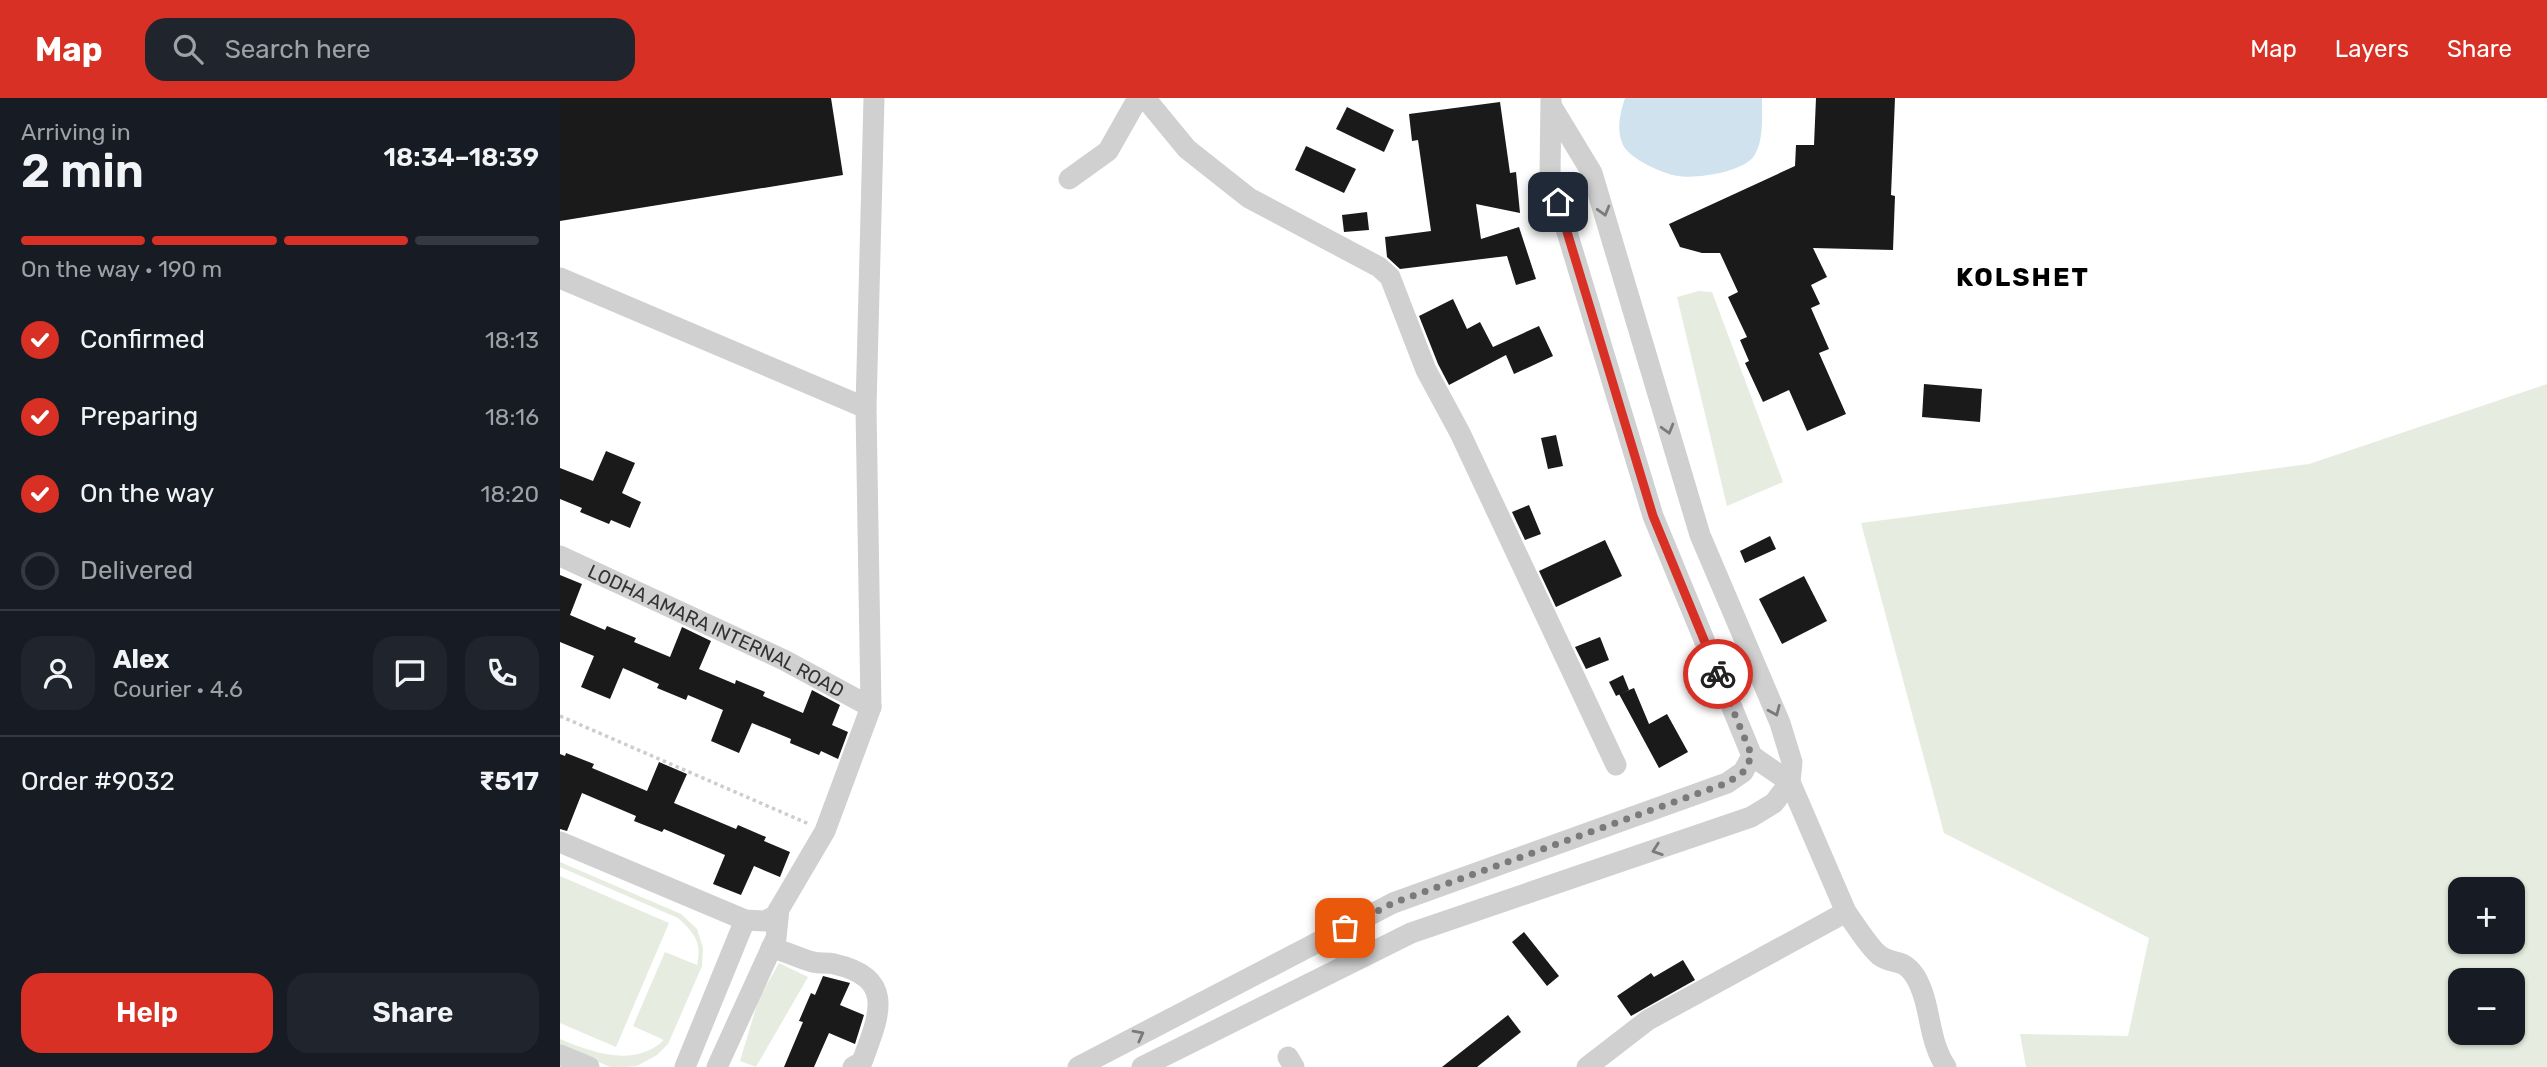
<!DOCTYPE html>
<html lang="en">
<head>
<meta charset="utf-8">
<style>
	:root { --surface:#171b24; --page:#20242c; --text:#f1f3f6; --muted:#9ea1a6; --line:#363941; --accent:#d93025 }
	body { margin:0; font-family:Rubik,sans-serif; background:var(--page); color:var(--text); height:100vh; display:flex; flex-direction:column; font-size:26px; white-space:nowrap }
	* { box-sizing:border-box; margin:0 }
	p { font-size:23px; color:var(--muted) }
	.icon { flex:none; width:38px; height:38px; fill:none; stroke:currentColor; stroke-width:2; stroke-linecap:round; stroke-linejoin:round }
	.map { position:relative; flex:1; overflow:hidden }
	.drawer { display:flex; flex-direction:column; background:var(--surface); width:560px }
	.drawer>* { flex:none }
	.tools { position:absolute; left:1888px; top:779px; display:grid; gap:14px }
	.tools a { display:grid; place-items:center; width:77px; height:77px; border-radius:14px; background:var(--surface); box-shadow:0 2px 5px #0004; font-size:35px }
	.pin { position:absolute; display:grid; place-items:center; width:60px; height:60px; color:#fff; margin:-30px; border-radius:14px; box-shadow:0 4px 10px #0006 }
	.courier { position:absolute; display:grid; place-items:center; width:70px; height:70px; margin:-35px; border:5px solid #d93025; border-radius:50%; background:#fff; color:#222; box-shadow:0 2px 9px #0007 }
	.summary em { font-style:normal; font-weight:600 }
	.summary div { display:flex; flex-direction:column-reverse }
	.summary { display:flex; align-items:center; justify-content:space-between; height:119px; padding:0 21px }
	h1 { font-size:46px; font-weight:600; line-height:52px }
	.bar { display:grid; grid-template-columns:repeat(4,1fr); gap:10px 7px; align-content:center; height:84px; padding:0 21px }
	.bar i { height:9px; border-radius:5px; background:var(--line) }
	.bar .selected { background:var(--accent) }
	.bar p { grid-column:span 4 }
	.line { display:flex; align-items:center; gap:18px; padding:0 21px; border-top:2px solid var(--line) }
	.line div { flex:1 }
	.round { display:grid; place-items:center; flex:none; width:74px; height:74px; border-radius:21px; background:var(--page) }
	ol { padding:0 21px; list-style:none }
	li { display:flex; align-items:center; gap:21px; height:77px }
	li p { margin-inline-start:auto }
	li .icon { padding:7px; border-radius:50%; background:var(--accent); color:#fff; stroke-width:4 }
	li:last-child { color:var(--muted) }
	li i { width:38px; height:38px; border:4px solid var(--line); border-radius:50% }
	.action { display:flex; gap:14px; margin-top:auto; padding:14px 21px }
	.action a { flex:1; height:80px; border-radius:21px; background:var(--accent); color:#fff; font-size:28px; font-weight:600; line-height:80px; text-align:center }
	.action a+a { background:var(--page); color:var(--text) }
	header { display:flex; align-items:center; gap:42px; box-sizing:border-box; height:98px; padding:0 35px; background:var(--accent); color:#fff }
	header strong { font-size:33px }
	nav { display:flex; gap:38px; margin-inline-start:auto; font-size:24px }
	.search { width:490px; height:63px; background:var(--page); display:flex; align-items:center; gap:18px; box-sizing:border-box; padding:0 24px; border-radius:21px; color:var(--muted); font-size:26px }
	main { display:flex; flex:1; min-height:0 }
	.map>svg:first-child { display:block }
	.green { fill:#e6ecdf; fill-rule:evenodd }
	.water { fill:#cfe2ee }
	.building { fill:#1a1a1a }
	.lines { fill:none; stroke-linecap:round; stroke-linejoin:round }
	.path { stroke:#cdcdcd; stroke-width:3.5; stroke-dasharray:3.5 3.5; stroke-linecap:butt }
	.minor { stroke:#d0d0d0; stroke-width:21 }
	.oneway { stroke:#7a7a7a }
	.done { stroke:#7a7a7a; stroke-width:7; stroke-dasharray:0 12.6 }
	.route { stroke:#d93025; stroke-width:9 }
	.labels { text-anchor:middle; stroke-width:7; stroke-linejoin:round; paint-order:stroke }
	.street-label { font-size:19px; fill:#333; stroke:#fff }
	.district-label { font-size:26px; font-weight:bold; letter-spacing:2px; fill:#000; stroke:#fff }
</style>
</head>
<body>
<header>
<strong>Map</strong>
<div class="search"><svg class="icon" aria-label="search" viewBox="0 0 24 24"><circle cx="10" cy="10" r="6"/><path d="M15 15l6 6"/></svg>Search here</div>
<nav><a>Map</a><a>Layers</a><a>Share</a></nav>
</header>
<main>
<section class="drawer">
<div class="summary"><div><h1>2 min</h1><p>Arriving in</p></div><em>18:34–18:39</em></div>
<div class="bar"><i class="selected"></i><i class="selected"></i><i class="selected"></i><i></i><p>On the way · 190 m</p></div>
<ol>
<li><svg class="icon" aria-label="check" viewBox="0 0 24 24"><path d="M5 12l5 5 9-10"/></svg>Confirmed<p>18:13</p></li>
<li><svg class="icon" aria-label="check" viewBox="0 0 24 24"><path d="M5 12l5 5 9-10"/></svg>Preparing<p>18:16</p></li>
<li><svg class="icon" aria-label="check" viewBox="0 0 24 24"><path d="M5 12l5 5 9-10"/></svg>On the way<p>18:20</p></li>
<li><i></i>Delivered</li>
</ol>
<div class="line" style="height:126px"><a class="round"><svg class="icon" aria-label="person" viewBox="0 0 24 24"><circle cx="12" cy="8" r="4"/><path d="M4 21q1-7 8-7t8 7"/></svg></a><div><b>Alex</b><p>Courier · 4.6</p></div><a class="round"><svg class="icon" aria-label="chat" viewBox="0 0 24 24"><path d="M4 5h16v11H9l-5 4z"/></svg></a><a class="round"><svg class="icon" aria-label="phone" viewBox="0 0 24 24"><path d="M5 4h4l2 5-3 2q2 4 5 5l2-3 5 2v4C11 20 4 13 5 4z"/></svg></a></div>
<div class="line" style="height:91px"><div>Order #9032</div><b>₹517</b></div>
<div class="action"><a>Help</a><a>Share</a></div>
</section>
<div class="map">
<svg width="1987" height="969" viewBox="0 0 1987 969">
	<rect width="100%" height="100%" fill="#fff"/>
	<!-- green -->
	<g class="green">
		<path d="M1139,193L1152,194L1223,384L1167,408L1117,199Z"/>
		<path d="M1987,286V969H1466L1460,936L1568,938L1589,840L1384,735L1301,425L1749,366ZM1900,791H1953V844H1900ZM1900,882H1953V934H1900Z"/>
		<path d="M0,764L121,816L137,831L143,850L142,868L108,946L97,957L77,968L65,969H50L0,947V941C35,956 76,969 104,942L73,928L105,854L137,867C142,845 135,835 118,820L0,769Z"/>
		<path d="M0,778L109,825L56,949L0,925Z"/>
		<path d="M219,865L248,879L196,969L180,963L199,900Z"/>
	</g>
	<!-- water -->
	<path class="water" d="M1065,0H1202C1202,18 1204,43 1194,58C1183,74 1137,81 1118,78C1103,76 1070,61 1063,47C1056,32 1060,15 1065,0Z"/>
	<!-- building -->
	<g class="building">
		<path d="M0,0H271L283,77L0,123Z"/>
		<path d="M1256,0H1335L1331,97L1335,98L1333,152L1253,150L1267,179L1251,187L1260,206L1251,210L1269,251L1259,255L1286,316L1247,333L1229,292L1203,304L1185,265L1189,263L1180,242L1187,239L1168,199L1178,194L1160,155H1142L1120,149L1109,126L1235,68L1236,47H1254Z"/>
		<path d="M940,4L950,75L956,74L960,115L916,106L921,141L959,129L976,181L956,187L947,158L840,171L827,159L825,139L871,133L858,42L852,43L849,16Z"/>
		<path d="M787,9L834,32L824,54L776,31Z"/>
		<path d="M746,48L796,71L784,95L735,72Z"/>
		<path d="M807,114L809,132L784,134L782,117Z"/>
		<path d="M893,201L907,231L920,224L933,249L979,228L993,258L954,276L946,257L889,287L878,266L859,218Z"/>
		<path d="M1364,286L1422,291L1420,324L1362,319Z"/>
		<path d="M996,337L1003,368L988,371L981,340Z"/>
		<path d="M46,353L75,365L62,395L81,404L70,430L51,422L49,426L20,414L22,410L0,401V370L33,383Z"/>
		<path d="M969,407L981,436L965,442L952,414Z"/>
		<path d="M1210,438L1216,451L1185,465L1180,453Z"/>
		<path d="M1045,442L1062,478L996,509L979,473Z"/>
		<path d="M0,477L22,486L10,517L45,532L47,528L76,540L74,544L110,559L122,529L151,543L139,571L175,586L176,582L205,594L203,598L243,615L252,592L280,607L272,627L288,634L278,661L261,653L259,657L230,645L231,641L192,625L179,655L151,643L163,612L128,597L126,602L97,590L99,586L63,570L50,601L21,589L34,558L0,544Z"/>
		<path d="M1244,478L1267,523L1222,546L1199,501Z"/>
		<path d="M1040,539L1049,562L1026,571L1015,549Z"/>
		<path d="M1063,577L1069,592L1056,598L1049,584Z"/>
		<path d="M1074,590L1089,626L1107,616L1128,654L1099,670L1059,596Z"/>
		<path d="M6,655L34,666L32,670L87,693L99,664L127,676L114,705L176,731L178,727L206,739L204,743L230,754L220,779L194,768L181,797L153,786L165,757L104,731L102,734L74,723L76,718L22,695L7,733L0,731V656L5,658Z"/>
		<path d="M964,834L999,878L987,888L952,844Z"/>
		<path d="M1123,862L1135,882L1071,918L1057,898L1091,875L1094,879Z"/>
		<path d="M263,878L290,885L280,907L304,917L295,946L269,935L254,969H224L243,924L239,923L251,895L255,897Z"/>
		<path d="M948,917L961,934L917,969H882Z"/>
	</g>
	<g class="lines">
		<!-- path -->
		<path class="path" d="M0,618L249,726"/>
		<!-- minor -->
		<g class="minor">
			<path d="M585,0L627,51L689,100L819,169L830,179L866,272L900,335L1056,667"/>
			<path d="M509,81L548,53L578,0"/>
			<path d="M0,180L306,310"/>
			<path id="s1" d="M0,458L224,562L311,609"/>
			<path d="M1192,658L1230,684L1286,814"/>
			<path d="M0,744L185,822L205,823L215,818L265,733L311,609L306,310L314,0"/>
			<path d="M211,850C226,853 238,860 253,864C260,866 267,864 274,866C338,880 318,920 302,964L293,969"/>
			<path d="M0,957L29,969"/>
			<path d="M728,959L734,969"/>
			<path d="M125,969L185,822"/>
			<path d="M157,969L216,840L219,811"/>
			<path d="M518,969L833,805L1167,685L1183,674L1192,658L1093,418L990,78L991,0"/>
			<path d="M582,969L851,835L1191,719L1214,705L1230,684L1232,664L1220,625L1140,437L1032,75L992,9"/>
			<path d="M1027,969L1088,922L1286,814C1295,826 1308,848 1319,857C1333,868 1341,858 1355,878C1372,906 1367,941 1386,969"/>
		</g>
	</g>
	<!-- one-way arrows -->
	<defs><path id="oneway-chevron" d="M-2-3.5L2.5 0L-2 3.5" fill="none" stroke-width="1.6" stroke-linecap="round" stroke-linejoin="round" transform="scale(1.75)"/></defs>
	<g class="oneway">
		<use href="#oneway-chevron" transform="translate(1044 113) rotate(74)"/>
		<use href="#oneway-chevron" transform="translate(1108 331) rotate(74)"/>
		<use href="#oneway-chevron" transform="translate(1215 613) rotate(67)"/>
		<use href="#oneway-chevron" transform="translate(1097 752) rotate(161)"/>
		<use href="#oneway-chevron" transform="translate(579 937) rotate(-28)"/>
	</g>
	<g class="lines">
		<!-- done -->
		<path class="done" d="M785,830L833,805L1167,685L1183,674L1192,658L1158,576"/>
		<!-- route -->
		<path class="route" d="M998,104L1093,418L1158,576"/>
	</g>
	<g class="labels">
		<!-- street labels -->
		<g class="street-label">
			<text dy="7" stroke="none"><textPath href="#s1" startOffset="173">LODHA AMARA INTERNAL ROAD</textPath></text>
		</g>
		<!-- district labels -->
		<g class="district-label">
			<text x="1463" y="188">KOLSHET</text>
		</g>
	</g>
</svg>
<div class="tools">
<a>+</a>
<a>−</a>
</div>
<div class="pin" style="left:785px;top:830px;background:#ea580c"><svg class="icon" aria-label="bag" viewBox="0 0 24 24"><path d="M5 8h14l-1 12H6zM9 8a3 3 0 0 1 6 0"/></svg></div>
<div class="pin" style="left:998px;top:104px;background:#1f2937"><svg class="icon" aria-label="home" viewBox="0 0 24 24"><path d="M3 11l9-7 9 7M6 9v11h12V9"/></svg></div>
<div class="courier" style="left:1158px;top:576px"><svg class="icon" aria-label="bike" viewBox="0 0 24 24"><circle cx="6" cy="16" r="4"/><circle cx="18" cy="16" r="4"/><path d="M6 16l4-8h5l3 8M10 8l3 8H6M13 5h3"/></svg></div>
</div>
</main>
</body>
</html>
